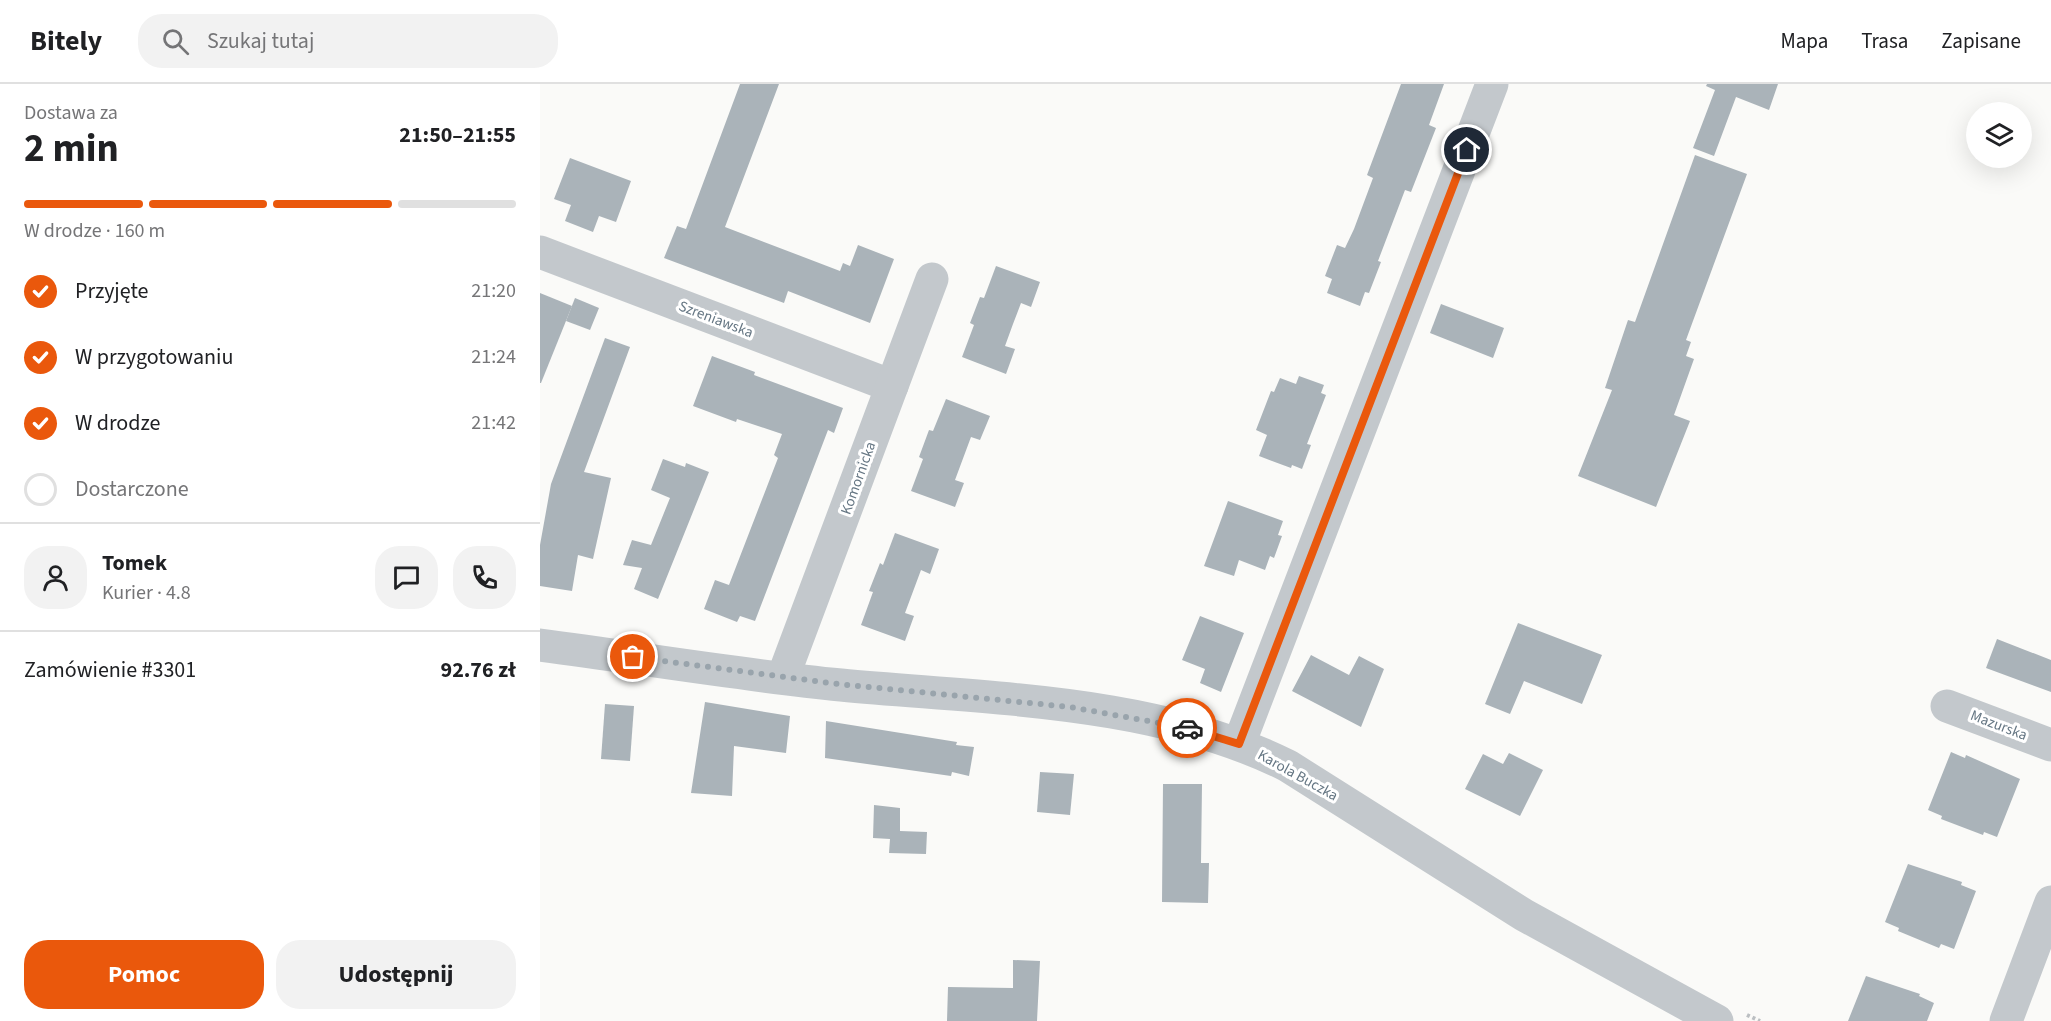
<!DOCTYPE html>
<html lang="pl">
<head>
<meta charset="utf-8">
<style>
	:root { --surface:#fff; --page:#f2f2f2; --text:#202124; --muted:#757577; --line:#e0e0e0; --accent:#ea580c }
	body { margin:0; font-family:"Source Sans 3",sans-serif; background:var(--page); color:var(--text); height:100vh; display:flex; flex-direction:column; font-size:22px; white-space:nowrap }
	* { box-sizing:border-box; margin:0 }
	p { font-size:20px; color:var(--muted) }
	.icon { flex:none; width:33px; height:33px; fill:none; stroke:currentColor; stroke-width:2; stroke-linecap:round; stroke-linejoin:round }
	.map { position:relative; flex:1; overflow:hidden }
	.drawer { display:flex; flex-direction:column; background:var(--surface); width:540px }
	.drawer>* { flex:none }
	.controls { position:absolute; left:1426px; top:18px; display:grid; gap:12px }
	.controls a { display:grid; place-items:center; width:66px; height:66px; border-radius:50%; background:var(--surface); box-shadow:0 6px 24px #0002; font-size:30px }
	.pin { position:absolute; display:grid; place-items:center; width:51px; height:51px; color:#fff; margin:-26px; border:3px solid #fff; border-radius:50%; box-shadow:0 2px 6px #0007 }
	.courier { position:absolute; display:grid; place-items:center; width:60px; height:60px; margin:-30px; border:4px solid #ea580c; border-radius:50%; background:#fff; color:#222; box-shadow:0 2px 8px #0007 }
	.head em { font-style:normal; font-weight:700 }
	.head div { display:flex; flex-direction:column-reverse }
	.head { display:flex; align-items:center; justify-content:space-between; height:102px; padding:0 24px }
	h1 { font-size:39px; font-weight:700; line-height:45px }
	.bar { display:grid; grid-template-columns:repeat(4,1fr); gap:9px 6px; align-content:center; height:72px; padding:0 24px }
	.bar i { height:8px; border-radius:4px; background:var(--line) }
	.bar .current { background:var(--accent) }
	.bar p { grid-column:span 4 }
	.line { display:flex; align-items:center; gap:15px; padding:0 24px; border-top:2px solid var(--line) }
	.line div { flex:1 }
	.round { display:grid; place-items:center; flex:none; width:63px; height:63px; border-radius:24px; background:var(--page) }
	ol { padding:0 24px; list-style:none }
	li { display:flex; align-items:center; gap:18px; height:66px }
	li p { margin-inline-start:auto }
	li .icon { padding:6px; border-radius:50%; background:var(--accent); color:#fff; stroke-width:4 }
	li:last-child { color:var(--muted) }
	li i { width:33px; height:33px; border:3px solid var(--line); border-radius:50% }
	.button { display:flex; gap:12px; margin-top:auto; padding:12px 24px }
	.button a { flex:1; height:69px; border-radius:24px; background:var(--accent); color:#fff; font-size:24px; font-weight:700; line-height:69px; text-align:center }
	.button a+a { background:var(--page); color:var(--text) }
	header { display:flex; align-items:center; gap:36px; box-sizing:border-box; height:84px; padding:0 30px; background:var(--surface); border-bottom:2px solid var(--line) }
	header strong { font-size:28px }
	nav { display:flex; gap:33px; margin-inline-start:auto; font-size:21px }
	.search { width:420px; height:54px; background:var(--page); display:flex; align-items:center; gap:15px; box-sizing:border-box; padding:0 21px; border-radius:24px; color:var(--muted); font-size:22px }
	main { display:flex; flex:1; min-height:0 }
	.map>svg:first-child { display:block }
	.building { fill:#aab3b9 }
	.lines { fill:none; stroke-linecap:round; stroke-linejoin:round }
	.path { stroke:#bbbfc2; stroke-width:4; stroke-dasharray:3 3; stroke-linecap:butt }
	.minor { stroke:#c3c8cc; stroke-width:33 }
	.done { stroke:#99a4ac; stroke-width:6; stroke-dasharray:0 10.8 }
	.route { stroke:#ea580c; stroke-width:8 }
	.labels { text-anchor:middle; stroke-width:6; stroke-linejoin:round; paint-order:stroke }
	.street-label { font-size:15px; fill:#657683; stroke:#fff }
</style>
</head>
<body>
<header>
<strong>Bitely</strong>
<div class="search"><svg class="icon" aria-label="search" viewBox="0 0 24 24"><circle cx="10" cy="10" r="6"/><path d="M15 15l6 6"/></svg>Szukaj tutaj</div>
<nav><a>Mapa</a><a>Trasa</a><a>Zapisane</a></nav>
</header>
<main>
<section class="drawer">
<div class="head"><div><h1>2 min</h1><p>Dostawa za</p></div><em>21:50–21:55</em></div>
<div class="bar"><i class="current"></i><i class="current"></i><i class="current"></i><i></i><p>W drodze · 160 m</p></div>
<ol>
<li><svg class="icon" aria-label="check" viewBox="0 0 24 24"><path d="M5 12l5 5 9-10"/></svg>Przyjęte<p>21:20</p></li>
<li><svg class="icon" aria-label="check" viewBox="0 0 24 24"><path d="M5 12l5 5 9-10"/></svg>W przygotowaniu<p>21:24</p></li>
<li><svg class="icon" aria-label="check" viewBox="0 0 24 24"><path d="M5 12l5 5 9-10"/></svg>W drodze<p>21:42</p></li>
<li><i></i>Dostarczone</li>
</ol>
<div class="line" style="height:108px"><a class="round"><svg class="icon" aria-label="person" viewBox="0 0 24 24"><circle cx="12" cy="8" r="4"/><path d="M4 21q1-7 8-7t8 7"/></svg></a><div><b>Tomek</b><p>Kurier · 4.8</p></div><a class="round"><svg class="icon" aria-label="chat" viewBox="0 0 24 24"><path d="M4 5h16v11H9l-5 4z"/></svg></a><a class="round"><svg class="icon" aria-label="phone" viewBox="0 0 24 24"><path d="M5 4h4l2 5-3 2q2 4 5 5l2-3 5 2v4C11 20 4 13 5 4z"/></svg></a></div>
<div class="line" style="height:78px"><div>Zamówienie #3301</div><b>92.76 zł</b></div>
<div class="button"><a>Pomoc</a><a>Udostępnij</a></div>
</section>
<div class="map">
<svg width="1511" height="937" viewBox="0 0 1511 937">
	<rect width="100%" height="100%" fill="#fafaf8"/>
	<!-- building -->
	<g class="building">
		<path d="M200,0H239L185,143L300,187L303,179L310,182L318,161L354,175L330,239L248,207L244,219L124,174L137,142L146,145Z"/>
		<path d="M861,0H904L889,41L896,44L871,108L865,106L838,177L841,178L829,209L825,208L820,222L787,209L792,195L785,192L797,161L805,164L814,145L833,94L827,91Z"/>
		<path d="M1167,0H1238L1229,26L1196,13L1174,72L1153,64L1175,6L1166,2Z"/>
		<path d="M1155,71L1207,90L1146,256L1151,258L1146,272L1154,275L1134,331L1150,337L1116,423L1038,392L1072,306L1065,304L1088,236L1095,238Z"/>
		<path d="M30,74L91,97L76,138L59,132L53,148L25,137L31,121L14,115Z"/>
		<path d="M456,182L500,198L491,223L481,219L473,240L465,262L475,265L466,290L422,273L434,241L430,239L440,213L444,214Z"/>
		<path d="M0,209L32,222L1,299H0Z"/>
		<path d="M35,214L59,224L50,246L26,237Z"/>
		<path d="M901,220L964,244L953,274L890,249Z"/>
		<path d="M65,254L90,263L44,388L71,394L53,475L38,471L32,507L0,502V461L11,400Z"/>
		<path d="M172,272L215,288L214,291L303,324L294,349L288,346L215,537L200,532L197,538L164,525L175,496L189,501L238,374L234,371L242,350L197,335L196,338L153,322Z"/>
		<path d="M759,292L784,301L781,309L786,311L767,360L771,361L762,385L752,381L751,384L719,372L727,351L716,346L731,307L734,308L740,294L756,300Z"/>
		<path d="M406,315L450,332L440,356L431,353L415,396L424,399L415,423L371,407L383,375L379,373L389,346L393,347Z"/>
		<path d="M123,375L145,383L146,379L169,388L118,515L94,505L102,484L83,481L92,456L111,461L130,414L111,406Z"/>
		<path d="M688,417L743,437L738,451L742,452L734,474L730,472L725,486L699,476L694,492L664,482Z"/>
		<path d="M355,449L399,465L390,490L381,486L365,529L374,532L365,557L321,541L333,508L329,507L340,479L343,481Z"/>
		<path d="M660,532L704,549L681,608L660,599L665,585L642,576Z"/>
		<path d="M978,539L1062,571L1042,620L984,597L970,630L945,620Z"/>
		<path d="M1457,555L1511,576V608L1446,584Z"/>
		<path d="M771,571L809,591L819,572L844,585L821,643L752,607Z"/>
		<path d="M165,618L250,632L246,669L194,662L192,712L151,709Z"/>
		<path d="M65,620L94,622L90,677L61,675Z"/>
		<path d="M286,637L417,658L416,661L434,663L429,692L412,688L411,692L285,674Z"/>
		<path d="M1411,668L1425,674L1426,671L1480,695L1457,753L1444,748L1443,751L1401,735L1402,732L1388,726Z"/>
		<path d="M969,669L1003,686L980,732L925,705L943,670L963,680Z"/>
		<path d="M500,688L534,690L530,731L497,728Z"/>
		<path d="M623,700H662L661,779H669L668,819L622,818Z"/>
		<path d="M334,721L360,724V747L387,748L386,770L349,769L350,755L333,754Z"/>
		<path d="M1368,780L1422,798L1421,801L1436,807L1414,865L1401,860L1399,864L1358,847L1359,844L1345,838Z"/>
		<path d="M473,876L500,877L497,937H407L408,903L473,904Z"/>
		<path d="M1326,892L1380,910L1379,912L1394,919L1387,937H1308Z"/>
	</g>
	<g class="lines">
		<!-- path -->
		<path class="path" d="M1207,931L1220,937"/>
		<!-- minor -->
		<g class="minor">
			<path d="M0,168L352,302"/>
			<path d="M0,561C100,574 200,591 301,601C447,615 615,615 748,682L984,831L1177,937"/>
			<path d="M243,593L392,195"/>
			<path d="M1407,622L1511,661"/>
			<path d="M699,660L952,0"/>
			<path d="M1466,937L1511,818"/>
		</g>
	</g>
	<g class="lines">
		<!-- done -->
		<path class="done" d="M93,573L298,600L530,623L647,644"/>
		<!-- route -->
		<path class="route" d="M647,644L699,660L927,66"/>
	</g>
	<g class="labels">
		<!-- street labels -->
		<g class="street-label">
			<text transform="translate(176 235) rotate(21)" y="5">Szreniawska</text>
			<text transform="translate(318 394) rotate(-70)" y="5">Komornicka</text>
			<text transform="translate(1459 641) rotate(21)" y="5">Mazurska</text>
			<text transform="translate(758 691) rotate(29)" y="5">Karola Buczka</text>
		</g>
	</g>
</svg>
<div class="controls">
<a><svg class="icon" aria-label="layers" viewBox="0 0 24 24"><path d="M12 4l9 5-9 5-9-5zM3 14l9 5 9-5"/></svg></a>
</div>
<div class="pin" style="left:93px;top:573px;background:#ea580c"><svg class="icon" aria-label="bag" viewBox="0 0 24 24"><path d="M5 8h14l-1 12H6zM9 8a3 3 0 0 1 6 0"/></svg></div>
<div class="pin" style="left:927px;top:66px;background:#1f2937"><svg class="icon" aria-label="home" viewBox="0 0 24 24"><path d="M3 11l9-7 9 7M6 9v11h12V9"/></svg></div>
<div class="courier" style="left:647px;top:644px"><svg class="icon" aria-label="car" viewBox="0 0 24 24"><path d="M5 17H2v-5l4-1 3-4h7l3 4 3 1v5h-3M9 17h6M6 11h13"/><circle cx="7" cy="17" r="2"/><circle cx="17" cy="17" r="2"/></svg></div>
</div>
</main>
</body>
</html>
